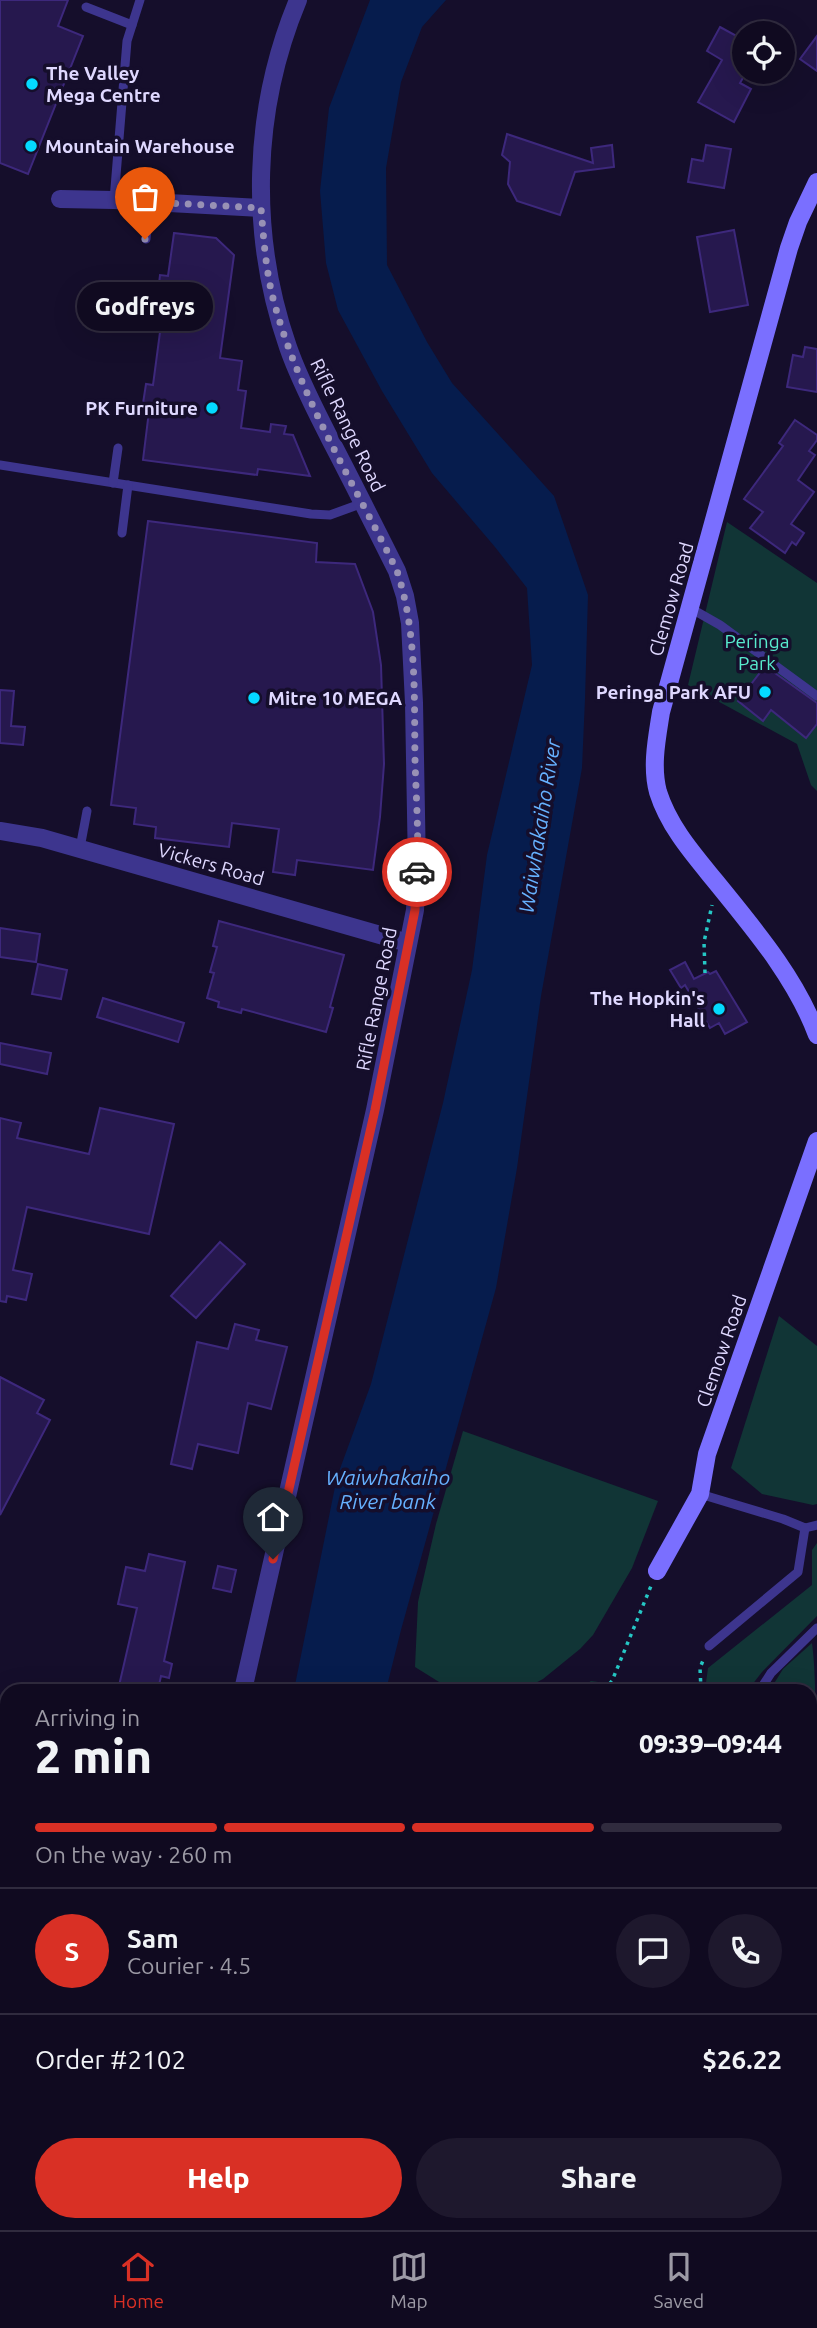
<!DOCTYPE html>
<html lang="en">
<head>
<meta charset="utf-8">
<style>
	:root { --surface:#100a20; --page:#1e182d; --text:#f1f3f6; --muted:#9c9aa5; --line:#302b3e; --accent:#d93025 }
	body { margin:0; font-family:Ubuntu,sans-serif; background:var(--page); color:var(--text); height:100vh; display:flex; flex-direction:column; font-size:26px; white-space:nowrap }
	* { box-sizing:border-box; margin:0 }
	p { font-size:23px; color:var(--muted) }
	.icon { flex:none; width:38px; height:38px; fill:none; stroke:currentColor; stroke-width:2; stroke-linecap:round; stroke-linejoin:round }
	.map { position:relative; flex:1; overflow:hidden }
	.sheet { position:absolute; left:0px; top:1684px; width:817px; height:548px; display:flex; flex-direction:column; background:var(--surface); border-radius:21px 21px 0 0; box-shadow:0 7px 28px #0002,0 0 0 2px var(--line) }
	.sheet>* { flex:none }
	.fabs { position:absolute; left:732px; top:21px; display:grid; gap:14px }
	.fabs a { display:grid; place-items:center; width:63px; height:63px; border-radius:50%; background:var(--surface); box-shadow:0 7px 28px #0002,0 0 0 2px var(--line); font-size:35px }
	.pin { position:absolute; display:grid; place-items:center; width:60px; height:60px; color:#fff; margin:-72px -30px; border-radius:50% 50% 50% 0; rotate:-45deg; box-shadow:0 0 7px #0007 }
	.pin .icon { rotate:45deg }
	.courier { position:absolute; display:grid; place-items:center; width:70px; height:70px; margin:-35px; border:5px solid #d93025; border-radius:50%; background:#fff; color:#222; box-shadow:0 2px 9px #0007 }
	.bubble { position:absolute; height:49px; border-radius:24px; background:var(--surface); box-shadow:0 7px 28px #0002,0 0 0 2px var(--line); font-size:23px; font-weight:800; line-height:49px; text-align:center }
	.head em { font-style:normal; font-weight:800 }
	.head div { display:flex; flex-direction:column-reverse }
	.head { display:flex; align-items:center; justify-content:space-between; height:119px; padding:0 35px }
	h1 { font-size:46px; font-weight:800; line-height:52px }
	.bar { display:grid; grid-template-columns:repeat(4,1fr); gap:10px 7px; align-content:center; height:84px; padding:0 35px }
	.bar i { height:9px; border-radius:5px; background:var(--line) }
	.bar .selected { background:var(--accent) }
	.bar p { grid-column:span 4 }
	.line { display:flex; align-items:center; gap:18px; padding:0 35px; border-top:2px solid var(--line) }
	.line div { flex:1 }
	.round { display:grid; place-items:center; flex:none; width:74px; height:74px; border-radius:37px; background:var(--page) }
	.button { display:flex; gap:14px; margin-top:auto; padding:14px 35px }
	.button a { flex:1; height:80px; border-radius:42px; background:var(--accent); color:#fff; font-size:28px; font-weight:800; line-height:80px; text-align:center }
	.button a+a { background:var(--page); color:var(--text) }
	.tab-bar { display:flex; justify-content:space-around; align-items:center; height:98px; border-top:2px solid var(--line); background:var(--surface); font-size:19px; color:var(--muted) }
	.tab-bar a { display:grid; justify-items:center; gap:4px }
	.tab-bar .selected { color:var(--accent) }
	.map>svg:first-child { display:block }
	.green { fill:#113536 }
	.water { fill:#061c4d }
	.building { fill:#26184e; stroke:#3d287c; stroke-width:2 }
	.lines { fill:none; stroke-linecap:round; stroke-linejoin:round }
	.path { stroke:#25c7c5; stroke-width:3.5; stroke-dasharray:3.5 5; stroke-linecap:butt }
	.lane { stroke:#3d358e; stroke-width:9 }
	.street { stroke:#3d358e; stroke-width:18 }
	.secondary { stroke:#7a6fff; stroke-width:18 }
	.done { stroke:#9891b5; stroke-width:7; stroke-dasharray:0 12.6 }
	.route { stroke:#d93025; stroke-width:9 }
	.poi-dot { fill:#04daff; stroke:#150e2b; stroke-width:2.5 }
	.labels { text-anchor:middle; stroke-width:7; stroke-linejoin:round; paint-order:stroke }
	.poi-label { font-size:19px; font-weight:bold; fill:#dfd8ff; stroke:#150e2b; text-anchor:start }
	.street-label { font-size:19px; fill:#dfd8ff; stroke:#150e2b }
	.park-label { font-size:19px; fill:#58ebce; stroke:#150e2b }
	.water-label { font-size:21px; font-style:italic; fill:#66b1ff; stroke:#150e2b }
</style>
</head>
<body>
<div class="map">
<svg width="817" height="2230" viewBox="0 0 817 2230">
	<rect width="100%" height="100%" fill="#150e2b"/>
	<!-- green -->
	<g class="green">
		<path d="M727,522L817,583V791L811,785L797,744L688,685Z"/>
		<path d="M779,1316L817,1346V1504L813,1505L762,1494L731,1468Z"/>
		<path d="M463,1431L658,1501L632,1568L593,1635L580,1649L543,1679L522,1690H452L415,1667L418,1602L436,1524Z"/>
		<path d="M817,1543V1616L762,1672L748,1690H705L708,1668L812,1585V1550Z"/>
		<path d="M812,1643C816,1673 817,1730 810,1756V1690H770L783,1669Z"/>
		<path d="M591,1681L620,1685L619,1690H577Z"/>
		<path d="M817,1788V1847H810V1795Z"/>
	</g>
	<!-- water -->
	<g class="water">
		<path d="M370,0H446L422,27L401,82L386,168L387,265L427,342L452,383L554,496L588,595L585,699L582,768L541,996L517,1168L496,1288L401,1630L386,1690H294L337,1477L371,1384L443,1103L472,970L487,855L532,665L527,588L495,547L432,473L382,391L338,310L326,263L320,191L329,108Z"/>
		<path d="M810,1861L817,1862V2230H511L513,2224H810Z"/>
		<rect x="202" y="2224" width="90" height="6"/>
	</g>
	<!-- building -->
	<g class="building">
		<path d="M0,0H68L58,26L83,36L28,174L0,163Z"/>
		<path d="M720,27L744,40V76L740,83L751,89L734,122L698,102L722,60L707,51Z"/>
		<path d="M817,36V71L800,59Z"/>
		<path d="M507,134L593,163L591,148L612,145L614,167L575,172L560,215L517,201L508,184L510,162L502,155Z"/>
		<path d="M706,145L731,149L724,188L688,182L692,159L703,161Z"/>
		<path d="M734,230L748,305L710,312L697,237Z"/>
		<path d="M174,233L216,238L234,255L220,358L242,361L238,390L246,391L241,428L270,432L271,424L286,426L284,434L293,435L310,476L258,469L257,475L143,460L149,411L142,410L146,384L153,385L164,302L157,301L160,275L168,276Z"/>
		<path d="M805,347L817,349V392L787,387L793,355L803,357Z"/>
		<path d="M795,420L817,435V440L809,451L815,455L798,480L814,492L791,524L804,533L796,545L792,542L785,553L750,528L763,512L744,499L783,446L779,443Z"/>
		<path d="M148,521L317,543L316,562L355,564L373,612L381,665L384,764L380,817L373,870L297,860L295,875L273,872L279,829L232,823L229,847L155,838L156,827L134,824L136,808L111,805Z"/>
		<path d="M765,666L817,703V724L806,738L771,710L763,721L738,701Z"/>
		<path d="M0,690L14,691L11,726L25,727L23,745L0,743Z"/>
		<path d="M219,921L344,955L330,1007L333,1008L326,1032L242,1009L241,1013L218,1007L219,1002L207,998L214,973L210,972L217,947L213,946Z"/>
		<path d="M0,928L40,934L36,962L0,957Z"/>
		<path d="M685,962L694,979L708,972L710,974L716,971L747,1022L725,1034L719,1023L710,1028L685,985L681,988L670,970Z"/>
		<path d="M38,964L67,970L61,999L32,994Z"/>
		<path d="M103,998L184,1023L178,1042L97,1017Z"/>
		<path d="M0,1043L51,1053L47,1074L0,1064Z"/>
		<path d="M100,1108L174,1124L149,1234L27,1207L13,1270L32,1274L26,1300L7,1296L6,1302L0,1301V1118L21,1123L17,1138L89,1154Z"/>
		<path d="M220,1242L245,1264L196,1318L171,1296Z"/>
		<path d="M235,1324L259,1330L256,1340L287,1347L271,1409L248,1403L238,1453L198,1444L192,1469L171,1464L197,1342L228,1349Z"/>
		<path d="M0,1377L44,1400L37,1413L50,1420L0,1515Z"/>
		<path d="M149,1554L185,1562L164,1661L172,1664L169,1678L161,1676L158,1690H118L137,1608L118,1604L126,1567L145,1571Z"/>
		<path d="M218,1566L236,1570L231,1592L213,1588Z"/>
	</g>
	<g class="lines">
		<!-- path -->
		<g class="path">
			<path d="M705,973L704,942L712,905"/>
			<path d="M604,1690L612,1681L651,1586"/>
			<path d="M701,1690L700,1668L704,1658"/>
			<path d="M380,2230L381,2224"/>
		</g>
		<!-- lane -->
		<g class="lane">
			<path d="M86,7L132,25"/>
			<path d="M114,200L127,41L140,0"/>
			<path d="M146,239L150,202"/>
			<path d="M0,465L311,514L330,515L363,503"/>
			<path d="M113,483L118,448"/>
			<path d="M122,533L128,485"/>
			<path d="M690,608L720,625L817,696"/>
			<path d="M80,848L87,811"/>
			<path d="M700,1494L783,1519L805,1528L817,1525"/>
			<path d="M709,1646L798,1572L805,1528"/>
			<path d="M760,1690L771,1673L817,1628"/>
			<path d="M810,1769L817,1763"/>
		</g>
		<!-- street -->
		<g class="street">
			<path d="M60,199L114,200L261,208"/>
			<path d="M0,831L42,838L408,943"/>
			<path d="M243,1690L375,1110L415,910L417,868L414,703L410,623L405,596L397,571C375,527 353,483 330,439C315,409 299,379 288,347C249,235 252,110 298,0"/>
			<path d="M103,2230L106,2224"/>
		</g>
		<!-- secondary -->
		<g class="secondary">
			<path d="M817,182L798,222L789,248L661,712C657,738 651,766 658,792C669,827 694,855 716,882C754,929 796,978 817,1035"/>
			<path d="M657,1571L700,1494L707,1454L817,1141"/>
		</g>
	</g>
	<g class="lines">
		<!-- done -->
		<path class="done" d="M145,239L150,202L261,208C264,242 266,276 276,309C302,401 355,485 397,571C417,631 414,696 415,759C416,796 419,835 417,872"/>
		<!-- route -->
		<path class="route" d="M273,1559L375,1110L415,910L417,872"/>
	</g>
	<!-- markers -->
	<g class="poi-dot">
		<circle cx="32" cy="84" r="7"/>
		<circle cx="31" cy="146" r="7"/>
		<circle cx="212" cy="408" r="7"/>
		<circle cx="765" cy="692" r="7"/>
		<circle cx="254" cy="698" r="7"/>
		<circle cx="719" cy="1009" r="7"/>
	</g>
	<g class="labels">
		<!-- poi labels -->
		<g class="poi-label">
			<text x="46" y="80">The Valley<tspan x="46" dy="22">Mega Centre</tspan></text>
			<text x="45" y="153">Mountain Warehouse</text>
			<text x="198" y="415" text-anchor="end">PK Furniture</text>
			<text x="751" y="699" text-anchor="end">Peringa Park AFU</text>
			<text x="268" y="705">Mitre 10 MEGA</text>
			<text x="705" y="1005" text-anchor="end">The Hopkin's<tspan x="705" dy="22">Hall</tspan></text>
		</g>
		<!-- street labels -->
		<g class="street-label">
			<text transform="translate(348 425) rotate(64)" y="7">Rifle Range Road</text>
			<text transform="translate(671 599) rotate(-74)" y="7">Clemow Road</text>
			<text transform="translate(211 864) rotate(16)" y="7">Vickers Road</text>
			<text transform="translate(376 999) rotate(-79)" y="7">Rifle Range Road</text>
			<text transform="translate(721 1351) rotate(-71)" y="7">Clemow Road</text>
		</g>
		<!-- park labels -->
		<g class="park-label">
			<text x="757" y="648">Peringa<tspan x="757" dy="22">Park</tspan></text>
		</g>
		<!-- water labels -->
		<g class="water-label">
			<text transform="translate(540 826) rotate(-81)" y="7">Waiwhakaiho River</text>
			<text x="388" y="1485">Waiwhakaiho<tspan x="388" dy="24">River bank</tspan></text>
		</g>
	</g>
</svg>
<div class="fabs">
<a><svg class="icon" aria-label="locate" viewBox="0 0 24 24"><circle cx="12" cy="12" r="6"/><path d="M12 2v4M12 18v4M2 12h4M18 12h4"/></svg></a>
</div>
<div class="pin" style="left:145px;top:239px;background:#ea580c"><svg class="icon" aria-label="bag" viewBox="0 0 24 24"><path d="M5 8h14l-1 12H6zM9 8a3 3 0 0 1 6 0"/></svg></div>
<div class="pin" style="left:273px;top:1559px;background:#1f2937"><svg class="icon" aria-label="home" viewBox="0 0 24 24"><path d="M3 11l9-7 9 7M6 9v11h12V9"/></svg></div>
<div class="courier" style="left:417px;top:872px"><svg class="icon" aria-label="car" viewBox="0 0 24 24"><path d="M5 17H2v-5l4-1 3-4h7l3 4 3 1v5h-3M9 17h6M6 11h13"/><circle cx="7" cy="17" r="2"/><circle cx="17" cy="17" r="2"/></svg></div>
<div class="bubble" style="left:77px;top:282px;width:136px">Godfreys</div>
<section class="sheet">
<div class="head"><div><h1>2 min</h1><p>Arriving in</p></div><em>09:39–09:44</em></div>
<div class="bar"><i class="selected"></i><i class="selected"></i><i class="selected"></i><i></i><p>On the way · 260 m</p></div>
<div class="line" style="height:126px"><b class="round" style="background:var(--accent);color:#fff">S</b><div><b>Sam</b><p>Courier · 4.5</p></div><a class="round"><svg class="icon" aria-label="chat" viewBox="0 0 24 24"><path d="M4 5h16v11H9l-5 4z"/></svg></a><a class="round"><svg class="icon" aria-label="phone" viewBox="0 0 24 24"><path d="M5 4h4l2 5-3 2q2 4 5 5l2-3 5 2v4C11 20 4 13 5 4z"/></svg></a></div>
<div class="line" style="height:91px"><div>Order #2102</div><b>$26.22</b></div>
<div class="button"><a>Help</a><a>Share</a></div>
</section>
</div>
<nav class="tab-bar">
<a class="selected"><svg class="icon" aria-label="home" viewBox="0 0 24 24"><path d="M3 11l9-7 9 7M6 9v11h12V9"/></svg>Home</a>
<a><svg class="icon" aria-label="map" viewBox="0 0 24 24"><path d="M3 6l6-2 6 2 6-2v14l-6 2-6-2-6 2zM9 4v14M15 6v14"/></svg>Map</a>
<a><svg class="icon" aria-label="saved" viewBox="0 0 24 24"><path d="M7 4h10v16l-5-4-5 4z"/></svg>Saved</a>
</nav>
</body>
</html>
